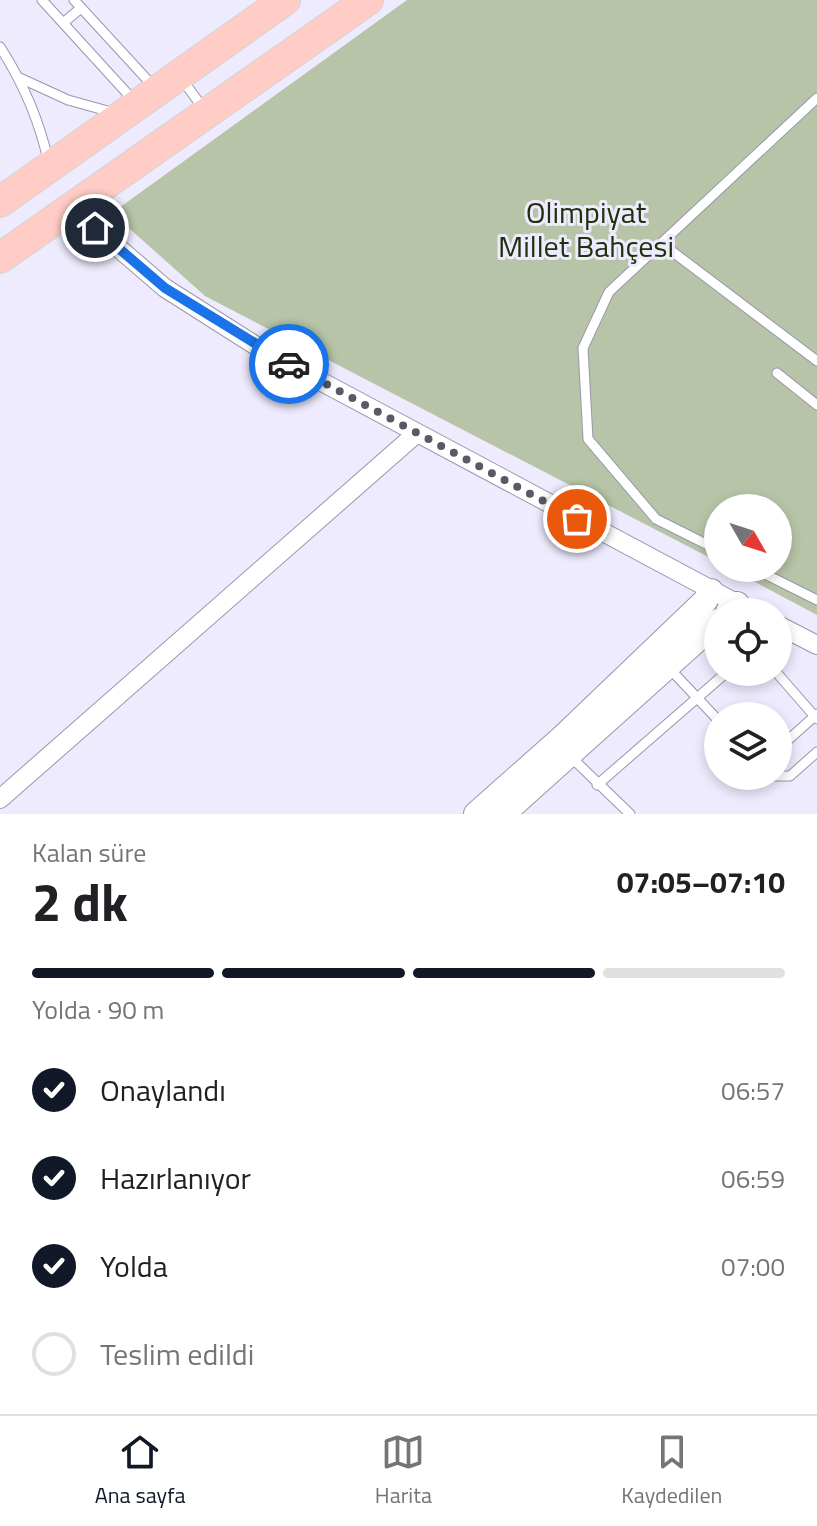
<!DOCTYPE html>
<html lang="tr">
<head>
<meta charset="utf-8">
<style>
	:root { --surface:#fff; --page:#f2f2f2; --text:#202124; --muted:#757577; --line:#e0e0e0; --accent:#111827 }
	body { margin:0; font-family:"Titillium Web",sans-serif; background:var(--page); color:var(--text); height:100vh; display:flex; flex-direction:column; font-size:30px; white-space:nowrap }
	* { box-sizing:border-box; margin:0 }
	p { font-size:26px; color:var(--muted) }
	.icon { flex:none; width:44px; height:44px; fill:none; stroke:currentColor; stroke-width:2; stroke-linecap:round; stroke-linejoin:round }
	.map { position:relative; height:814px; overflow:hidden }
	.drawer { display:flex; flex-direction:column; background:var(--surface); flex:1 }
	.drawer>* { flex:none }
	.needle { width:52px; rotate:129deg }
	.controls { position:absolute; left:704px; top:494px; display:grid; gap:16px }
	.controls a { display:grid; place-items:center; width:88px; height:88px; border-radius:50%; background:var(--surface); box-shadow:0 4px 12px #0003; font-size:40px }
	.pin { position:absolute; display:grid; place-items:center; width:68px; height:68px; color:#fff; margin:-34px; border:4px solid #fff; border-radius:50%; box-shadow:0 2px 8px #0007 }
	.courier { position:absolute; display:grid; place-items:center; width:80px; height:80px; margin:-40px; border:6px solid #1a73e8; border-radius:50%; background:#fff; color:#222; box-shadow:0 2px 10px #0007 }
	.head em { font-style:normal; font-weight:700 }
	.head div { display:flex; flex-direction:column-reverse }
	.head { display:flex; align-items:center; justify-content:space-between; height:136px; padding:0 32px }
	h1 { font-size:52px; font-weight:700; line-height:60px }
	.bar { display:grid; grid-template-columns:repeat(4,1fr); gap:12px 8px; align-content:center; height:96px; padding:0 32px }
	.bar i { height:10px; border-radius:6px; background:var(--line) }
	.bar .selected { background:var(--accent) }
	.bar p { grid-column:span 4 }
	ol { padding:0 32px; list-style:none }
	li { display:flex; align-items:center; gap:24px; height:88px }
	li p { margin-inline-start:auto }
	li .icon { padding:8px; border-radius:50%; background:var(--accent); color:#fff; stroke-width:4 }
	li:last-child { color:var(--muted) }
	li i { width:44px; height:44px; border:4px solid var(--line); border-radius:50% }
	.menu { display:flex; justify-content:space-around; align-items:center; height:112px; border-top:2px solid var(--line); background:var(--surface); font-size:22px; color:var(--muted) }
	.menu a { display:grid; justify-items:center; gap:4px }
	.menu .selected { color:var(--accent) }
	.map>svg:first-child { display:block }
	.green { fill:#b7c4a7 }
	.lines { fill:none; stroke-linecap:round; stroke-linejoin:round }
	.service-casing { stroke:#9996ab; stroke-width:11 }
	.minor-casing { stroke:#9996ab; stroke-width:20 }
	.tertiary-casing { stroke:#9996ab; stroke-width:26 }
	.primary-casing { stroke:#d3d3d4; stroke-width:32 }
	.service { stroke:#fff; stroke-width:9 }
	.minor { stroke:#fff; stroke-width:18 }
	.tertiary { stroke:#fff; stroke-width:24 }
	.primary { stroke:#ffcdc5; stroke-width:30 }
	.done { stroke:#5b5965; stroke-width:8; stroke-dasharray:0 14.4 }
	.route { stroke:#1a73e8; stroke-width:10 }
	.labels { text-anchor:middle; stroke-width:6; stroke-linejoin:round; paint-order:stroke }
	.park-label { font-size:30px; fill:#23300c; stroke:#eeebfe }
</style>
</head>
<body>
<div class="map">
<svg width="817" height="814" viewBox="0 0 817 814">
	<rect width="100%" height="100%" fill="#eeebfe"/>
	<!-- green -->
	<path class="green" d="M407,0H817V615L729,568H778V508H718V562L205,296L112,213Z"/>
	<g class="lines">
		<!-- service casing -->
		<g class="service-casing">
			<g id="service">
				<path d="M42,0L135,102"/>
				<path d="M74,0L153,86"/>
				<path d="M63,23L81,8"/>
				<path d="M0,47C22,81 39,120 48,160"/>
				<path d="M20,78L68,100L115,113"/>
				<path d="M181,78L203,108"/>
				<path d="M661,243L817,361"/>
				<path d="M777,373L817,405"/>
				<path d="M718,550L656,519L588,439L583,348L609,292L817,98"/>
				<path d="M753,568L817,600"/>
				<path d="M669,668L718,720"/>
				<path d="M776,672L817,719"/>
				<path d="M778,749L817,714"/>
				<path d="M571,757L630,814"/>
				<path d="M772,776H790L817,752"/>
				<path d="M597,785L727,672"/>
			</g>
		</g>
		<!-- minor casing -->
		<g class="minor-casing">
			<g id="minor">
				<path d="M72,208L165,288L264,351L753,612"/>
				<path d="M778,625L817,645"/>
				<path d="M0,799L417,433"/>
			</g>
		</g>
		<!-- tertiary casing -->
		<g class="tertiary-casing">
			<g id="tertiary">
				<path d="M728,612L737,604"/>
				<path d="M476,814L564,736L705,601L711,591"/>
				<path d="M503,814L718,621"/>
			</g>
		</g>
		<!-- primary casing -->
		<g class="primary-casing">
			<g id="primary">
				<path d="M0,202L285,0"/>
				<path d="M0,258L368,0"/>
			</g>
		</g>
		<!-- service -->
		<use href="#service" class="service"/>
		<!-- minor -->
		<use href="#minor" class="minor"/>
		<!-- tertiary -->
		<use href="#tertiary" class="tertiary"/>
		<!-- primary -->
		<use href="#primary" class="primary"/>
	</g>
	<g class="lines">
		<!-- done -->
		<path class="done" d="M289,364L577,519"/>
		<!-- route -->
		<path class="route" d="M95,228L165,288L289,364"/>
	</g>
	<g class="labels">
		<!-- park labels -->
		<g class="park-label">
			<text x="586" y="223">Olimpiyat<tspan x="586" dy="34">Millet Bahçesi</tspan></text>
		</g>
	</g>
</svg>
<div class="controls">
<a><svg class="needle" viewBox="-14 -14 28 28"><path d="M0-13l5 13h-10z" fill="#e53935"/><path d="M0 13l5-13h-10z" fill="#757577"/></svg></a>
<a><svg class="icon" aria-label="locate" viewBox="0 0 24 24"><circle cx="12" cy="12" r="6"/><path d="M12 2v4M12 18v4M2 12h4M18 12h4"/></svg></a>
<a><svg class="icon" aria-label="layers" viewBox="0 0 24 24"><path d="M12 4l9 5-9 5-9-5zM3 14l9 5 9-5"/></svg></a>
</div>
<div class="pin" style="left:577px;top:519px;background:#ea580c"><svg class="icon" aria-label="bag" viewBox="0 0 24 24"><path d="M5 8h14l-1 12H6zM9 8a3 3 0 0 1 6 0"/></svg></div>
<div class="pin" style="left:95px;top:228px;background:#1f2937"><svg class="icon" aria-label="home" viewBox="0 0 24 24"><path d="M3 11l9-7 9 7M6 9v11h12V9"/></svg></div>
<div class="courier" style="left:289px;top:364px"><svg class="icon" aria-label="car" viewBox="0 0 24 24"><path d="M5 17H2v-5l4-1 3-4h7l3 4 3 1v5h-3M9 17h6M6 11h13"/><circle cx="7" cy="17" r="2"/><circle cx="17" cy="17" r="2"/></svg></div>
</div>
<section class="drawer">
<div class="head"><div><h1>2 dk</h1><p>Kalan süre</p></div><em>07:05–07:10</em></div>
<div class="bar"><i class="selected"></i><i class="selected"></i><i class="selected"></i><i></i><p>Yolda · 90 m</p></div>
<ol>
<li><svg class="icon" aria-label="check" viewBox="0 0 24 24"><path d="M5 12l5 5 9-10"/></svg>Onaylandı<p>06:57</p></li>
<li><svg class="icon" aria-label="check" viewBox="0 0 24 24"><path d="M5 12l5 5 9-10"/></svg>Hazırlanıyor<p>06:59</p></li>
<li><svg class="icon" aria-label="check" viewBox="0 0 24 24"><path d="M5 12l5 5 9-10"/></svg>Yolda<p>07:00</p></li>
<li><i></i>Teslim edildi</li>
</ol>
</section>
<nav class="menu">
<a class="selected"><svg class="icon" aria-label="home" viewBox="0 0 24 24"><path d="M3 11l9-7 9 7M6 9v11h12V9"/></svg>Ana sayfa</a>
<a><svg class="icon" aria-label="map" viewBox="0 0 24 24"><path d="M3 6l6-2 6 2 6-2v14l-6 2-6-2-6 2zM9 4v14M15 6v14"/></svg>Harita</a>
<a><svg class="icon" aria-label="saved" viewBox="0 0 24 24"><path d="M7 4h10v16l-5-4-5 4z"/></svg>Kaydedilen</a>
</nav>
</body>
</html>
